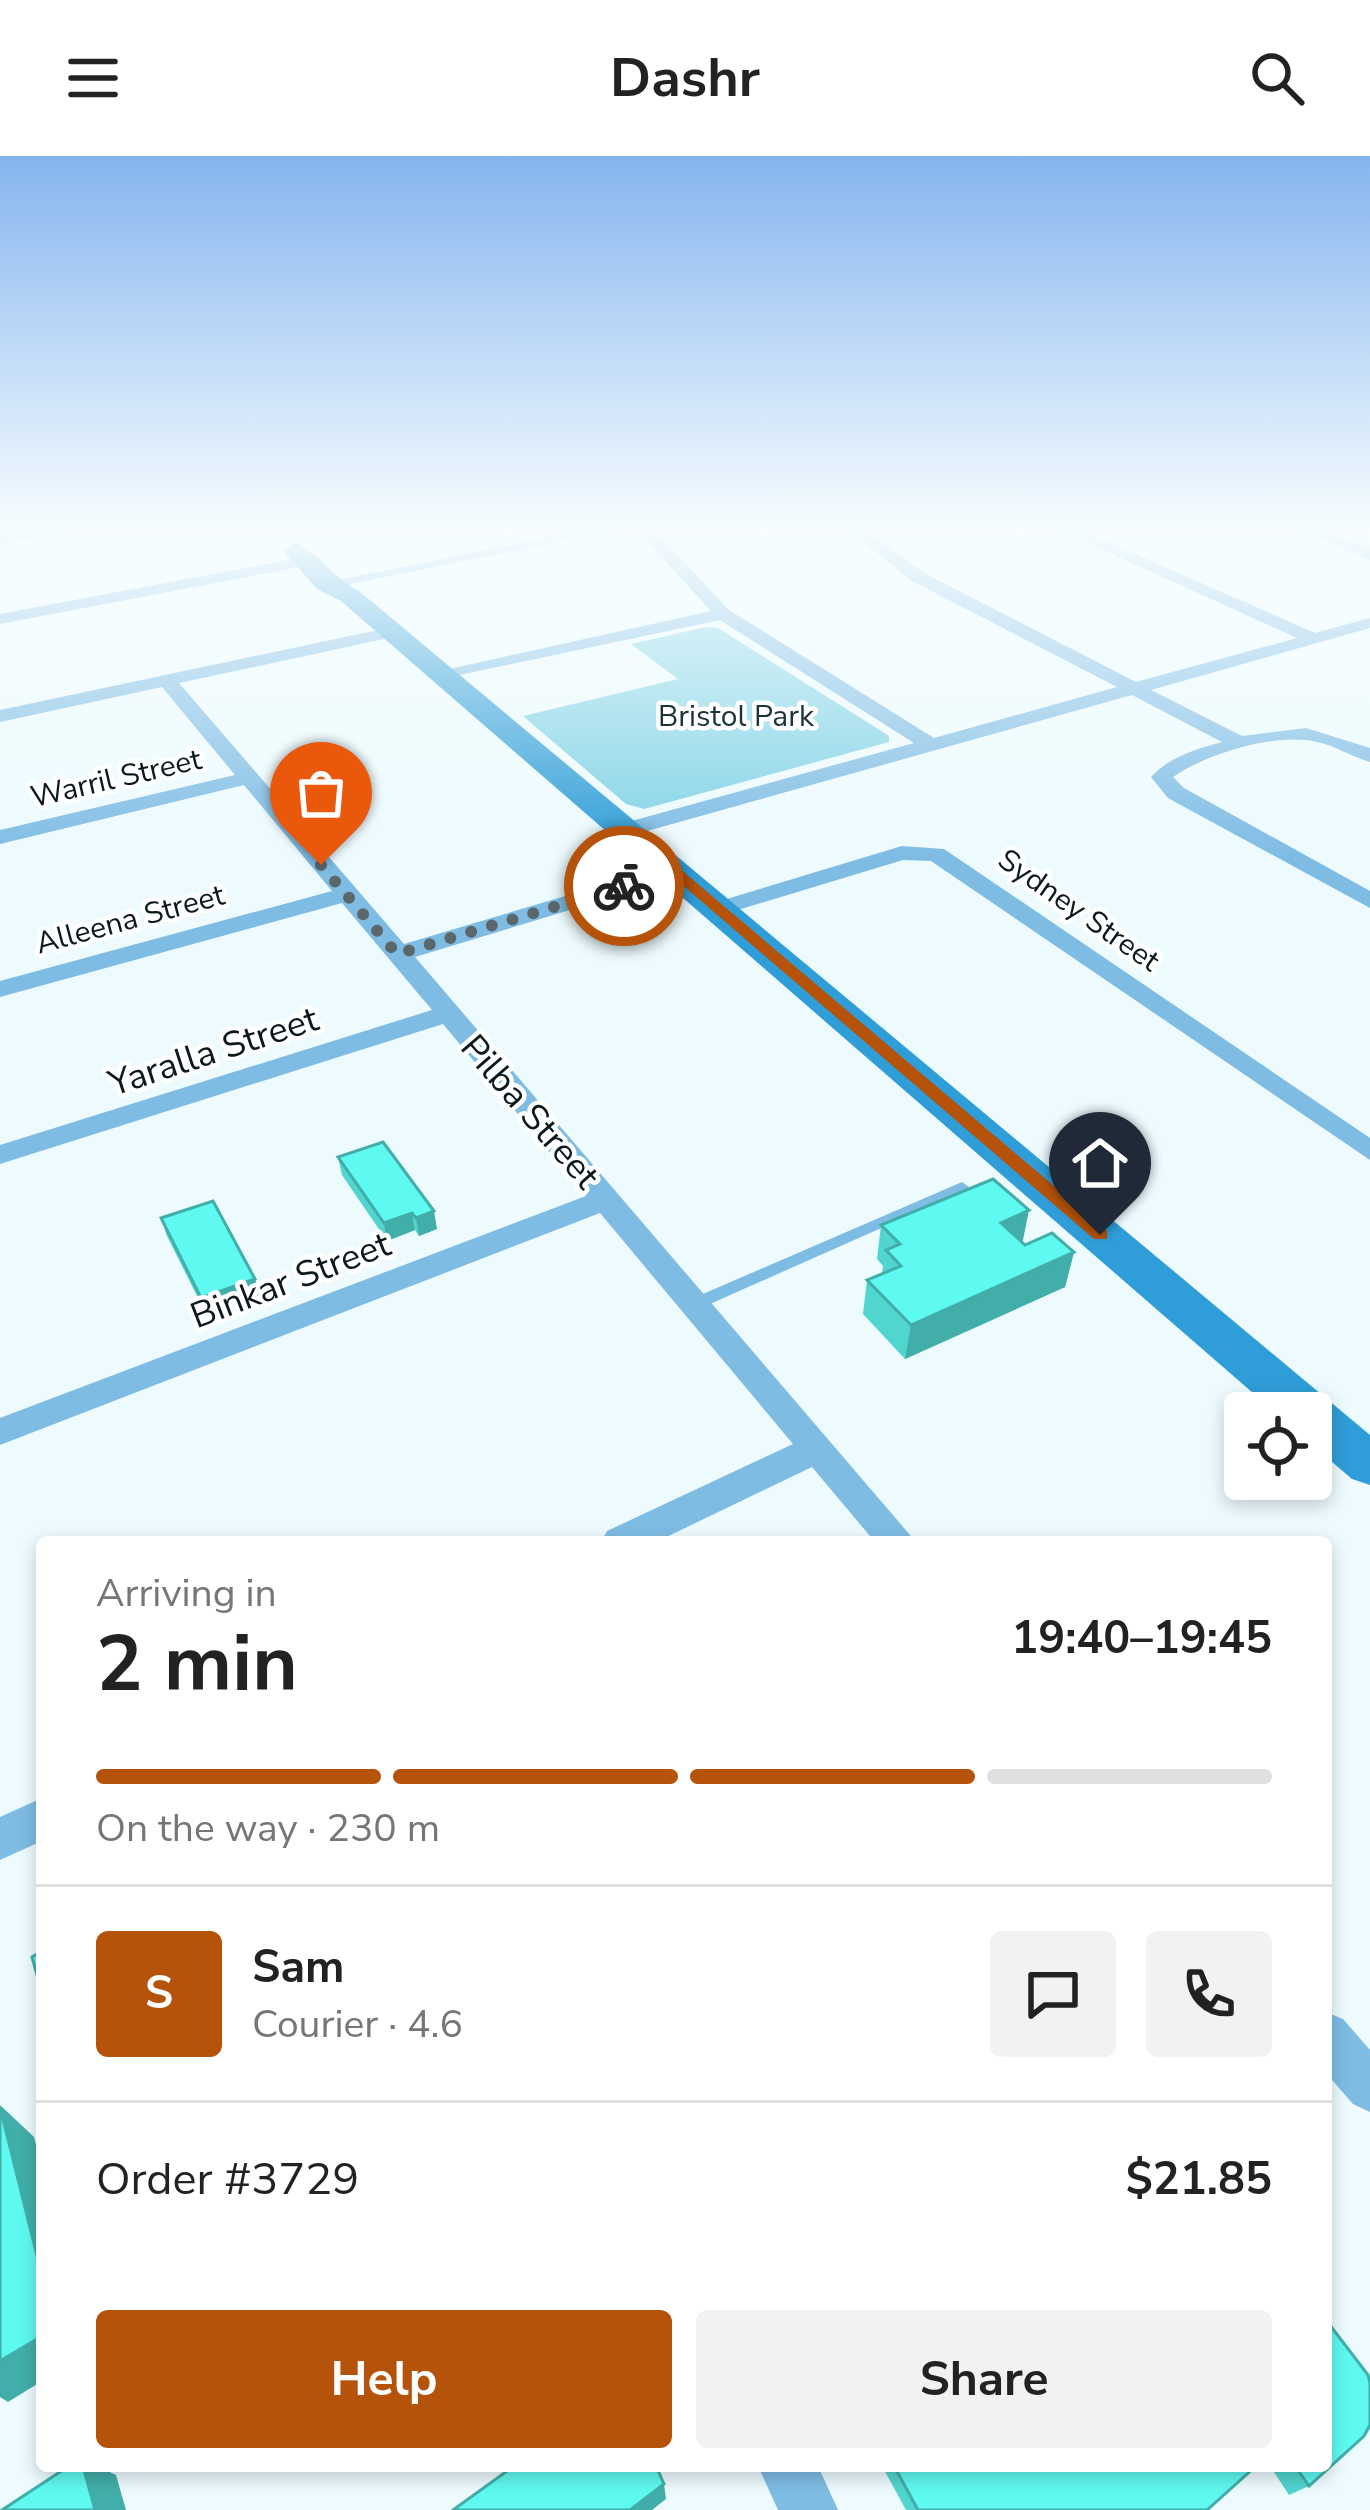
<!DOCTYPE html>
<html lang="en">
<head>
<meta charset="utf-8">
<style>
	:root { --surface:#fff; --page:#f2f2f2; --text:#222; --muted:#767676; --line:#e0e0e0; --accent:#b45309 }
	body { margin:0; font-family:"Nunito Sans",sans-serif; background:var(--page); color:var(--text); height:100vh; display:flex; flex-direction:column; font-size:45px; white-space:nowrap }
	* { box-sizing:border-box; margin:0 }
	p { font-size:39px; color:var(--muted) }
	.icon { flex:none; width:66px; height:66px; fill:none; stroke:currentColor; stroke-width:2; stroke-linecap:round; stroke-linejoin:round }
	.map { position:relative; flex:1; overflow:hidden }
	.sheet { position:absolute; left:36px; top:1380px; width:1296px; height:936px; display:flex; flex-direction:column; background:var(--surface); border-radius:12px; box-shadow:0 6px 18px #0003 }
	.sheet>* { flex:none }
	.buttons { position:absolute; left:1224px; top:1236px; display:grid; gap:24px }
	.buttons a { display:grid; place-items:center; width:108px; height:108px; border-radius:12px; background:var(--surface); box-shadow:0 6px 18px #0003; font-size:60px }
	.pin { position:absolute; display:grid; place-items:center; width:102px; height:102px; color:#fff; margin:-123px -51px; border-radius:50% 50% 50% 0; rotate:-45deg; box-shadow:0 0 12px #0007 }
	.pin .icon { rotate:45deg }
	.courier { position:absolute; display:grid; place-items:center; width:120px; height:120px; margin:-60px; border:9px solid #b45309; border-radius:50%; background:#fff; color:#222; box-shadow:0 3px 15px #0007 }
	.headline em { font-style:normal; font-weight:700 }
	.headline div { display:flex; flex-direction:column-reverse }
	.headline { display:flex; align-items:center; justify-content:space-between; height:204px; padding:0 60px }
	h1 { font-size:78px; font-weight:700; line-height:90px }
	.bar { display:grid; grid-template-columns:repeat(4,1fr); gap:18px 12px; align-content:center; height:144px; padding:0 60px }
	.bar i { height:15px; border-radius:9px; background:var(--line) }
	.bar .current { background:var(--accent) }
	.bar p { grid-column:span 4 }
	.line { display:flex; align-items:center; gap:30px; padding:0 60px; border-top:3px solid var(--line) }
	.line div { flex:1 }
	.round { display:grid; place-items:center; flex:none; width:126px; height:126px; border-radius:12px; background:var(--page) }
	.cta { display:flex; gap:24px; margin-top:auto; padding:24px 60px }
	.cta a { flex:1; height:138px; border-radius:12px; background:var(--accent); color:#fff; font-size:48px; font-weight:700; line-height:138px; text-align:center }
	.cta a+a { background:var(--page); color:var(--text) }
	header { display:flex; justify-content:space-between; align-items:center; height:156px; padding:0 60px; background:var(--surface); font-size:54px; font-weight:700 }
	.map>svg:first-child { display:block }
	.green { fill:#80d2e5 }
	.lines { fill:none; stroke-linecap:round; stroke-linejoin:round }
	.lane { fill:#7ebce4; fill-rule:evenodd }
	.street { fill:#7ebce4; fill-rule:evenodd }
	.secondary { fill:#2f9dd7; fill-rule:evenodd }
	.wall { fill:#51d6cf }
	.shaded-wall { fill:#42aea9 }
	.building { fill:#5ef9f1; stroke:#42aea9; stroke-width:3 }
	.route { fill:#b45309 }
	.done { stroke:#5b686b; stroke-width:12; stroke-dasharray:0 21.6 }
	.labels { text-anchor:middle; stroke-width:9; stroke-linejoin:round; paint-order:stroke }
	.far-park-label { font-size:30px; fill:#1b3439; stroke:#fff }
	.far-street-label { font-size:30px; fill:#0c191c; stroke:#fff }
	.street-label { font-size:36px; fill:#0c191c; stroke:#fff }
</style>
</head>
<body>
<header><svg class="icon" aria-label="menu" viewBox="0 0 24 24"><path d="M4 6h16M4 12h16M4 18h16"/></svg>Dashr<svg class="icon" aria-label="search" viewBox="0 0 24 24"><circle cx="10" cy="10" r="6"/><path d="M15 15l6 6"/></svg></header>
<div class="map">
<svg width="1370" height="2354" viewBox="0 0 1370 2354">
	<rect width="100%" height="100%" fill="#edfbfe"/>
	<!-- green -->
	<path class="green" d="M706,471L718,472L889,580V586L644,653L626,648L523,560L678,523L631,488Z"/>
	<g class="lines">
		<!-- lane -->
		<path class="lane" d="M962,1026L969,1031L967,1034L701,1152L695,1154L687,1148L689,1144Z"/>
		<!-- street -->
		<g class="street">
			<path d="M47,372H85L0,389V379Z"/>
			<path d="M594,372H626L326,433L318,428Z"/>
			<path d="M635,372H652L729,454L934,582L1117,531L912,425L846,372H864L924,417L1136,526L1297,482L1055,372H1076L1315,477L1370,462V472L1151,534L1242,580L1306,572L1370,592V606C1352,601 1336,590 1317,586C1277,576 1206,598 1173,621L1184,632L1370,735V752L1168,642L1151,621C1169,601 1197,593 1222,586L1132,539L633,679H617V669L914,587L720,464L436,524V516L711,455Z"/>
			<path d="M1294,372H1316L1370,393V404Z"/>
			<path d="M314,399L322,404L320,407L0,468V458Z"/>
			<path d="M392,471L401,476L398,480L179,527L404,788L666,710H682V720L415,801L916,1386H875L812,1311L656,1386H601L607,1375L793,1288L600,1057L0,1289V1262L586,1040L443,868L0,1008V989L432,854L342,747L0,841V825L332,735L244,629L0,688V674L235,619L162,531L0,566V554Z"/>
			<path d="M902,690L944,693L1370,982V1004L931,705L903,704L718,760L706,753L710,748Z"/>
			<path d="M42,1642V1685L0,1704V1661Z"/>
			<path d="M1326,1856L1343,1863L1370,1894V1956L1353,1948L1326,1917Z"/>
			<path d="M758,2310H818L838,2354H778Z"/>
		</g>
		<!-- secondary -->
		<path class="secondary" d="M295,387C315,394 333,422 359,435L1370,1279V1329L1352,1323L1311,1288V1257H1276L341,445L317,433L283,394Z"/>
	</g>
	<!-- wall -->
	<g class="wall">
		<path d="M338,1001L437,1073L419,1080L415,1074L387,1085L342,1019Z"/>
		<path d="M161,1062L255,1123L260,1140L207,1160L167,1080Z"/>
		<path d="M881,1069L1022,1086L1025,1089L1074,1096L1065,1131L905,1203L863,1158L867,1124L882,1118L883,1110L877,1103Z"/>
		<path d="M882,2310H1256L1207,2354H906Z"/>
		<path d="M1270,2310H1326L1309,2330L1289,2339Z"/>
	</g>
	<!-- shaded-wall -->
	<g class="shaded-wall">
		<path d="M1029,1054L1022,1089L1001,1067Z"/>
		<path d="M434,1055L437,1073L419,1080L416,1062Z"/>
		<path d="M412,1057L415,1074L387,1085L384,1067Z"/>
		<path d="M1074,1096L1065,1131L905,1203L911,1169Z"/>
		<path d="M255,1123L260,1140L207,1160L201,1142Z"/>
		<path d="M0,1949L34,1981L42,2011V2120Z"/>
		<path d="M42,2180V2225L8,2246L0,2241V2205Z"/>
		<path d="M83,2310H97L116,2319L126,2354H95Z"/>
		<path d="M664,2328L666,2343L652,2354H630Z"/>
	</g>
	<!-- building -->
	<g class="building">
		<path d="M383,986L434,1055L416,1062L412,1057L384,1067L338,1001Z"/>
		<path d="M993,1023L1029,1054L1001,1067L1025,1089L1052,1077L1074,1096L911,1169L867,1124L901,1110L886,1094L900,1088L881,1069Z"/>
		<path d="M213,1045L255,1123L201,1142L161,1062Z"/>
		<path d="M42,1795V1837L32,1801Z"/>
		<path d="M0,1951L42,2120V2180L0,2205Z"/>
		<path d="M1326,2164L1368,2219L1370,2227V2269L1364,2280L1309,2330L1295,2310H1326Z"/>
		<path d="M69,2310H83L95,2354H2Z"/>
		<path d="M514,2310H656L664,2328L630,2354H453Z"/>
		<path d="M894,2310H1256L1207,2354H918Z"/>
	</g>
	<!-- sky -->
	<linearGradient id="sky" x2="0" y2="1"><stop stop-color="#85b5ef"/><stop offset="0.53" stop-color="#f7fdff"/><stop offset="1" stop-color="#f7fdff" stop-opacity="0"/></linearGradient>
	<rect width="1370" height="701" fill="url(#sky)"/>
	<!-- route -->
	<path class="route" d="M669,712H679L1107,1075V1083H1094L672,720L624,735L617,730Z"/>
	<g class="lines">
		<!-- done -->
		<path class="done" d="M321,709L397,798L624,730"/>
	</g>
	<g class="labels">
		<!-- far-park labels -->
		<g class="far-park-label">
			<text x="736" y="570">Bristol Park</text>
		</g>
		<!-- far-street labels -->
		<g class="far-street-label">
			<text transform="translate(116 622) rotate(-13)" y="10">Warril Street</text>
			<text transform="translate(1079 754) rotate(35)" y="10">Sydney Street</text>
			<text transform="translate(130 763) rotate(-15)" y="10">Alleena Street</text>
		</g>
		<!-- street labels -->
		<g class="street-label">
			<text transform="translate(213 894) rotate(-18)" y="13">Yaralla Street</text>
			<text transform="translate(531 955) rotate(49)" y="13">Pilba Street</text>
			<text transform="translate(290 1123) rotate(-21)" y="13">Binkar Street</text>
		</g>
	</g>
</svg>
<div class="buttons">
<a><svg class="icon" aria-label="locate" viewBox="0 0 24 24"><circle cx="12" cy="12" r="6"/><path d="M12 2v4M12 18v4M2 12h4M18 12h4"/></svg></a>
</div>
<div class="pin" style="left:321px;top:709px;background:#ea580c"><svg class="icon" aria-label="bag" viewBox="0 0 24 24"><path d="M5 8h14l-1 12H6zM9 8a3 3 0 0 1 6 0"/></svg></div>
<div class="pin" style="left:1100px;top:1079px;background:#1f2937"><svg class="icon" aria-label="home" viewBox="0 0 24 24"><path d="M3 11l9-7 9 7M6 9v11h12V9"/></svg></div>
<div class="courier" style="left:624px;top:730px"><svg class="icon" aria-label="bike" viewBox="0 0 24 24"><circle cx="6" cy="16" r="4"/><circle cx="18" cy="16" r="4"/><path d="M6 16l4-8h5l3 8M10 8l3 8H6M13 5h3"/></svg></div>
<section class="sheet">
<div class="headline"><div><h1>2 min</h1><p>Arriving in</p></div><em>19:40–19:45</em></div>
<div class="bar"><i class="current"></i><i class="current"></i><i class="current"></i><i></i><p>On the way · 230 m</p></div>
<div class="line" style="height:216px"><b class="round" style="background:var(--accent);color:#fff">S</b><div><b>Sam</b><p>Courier · 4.6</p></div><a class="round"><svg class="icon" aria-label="chat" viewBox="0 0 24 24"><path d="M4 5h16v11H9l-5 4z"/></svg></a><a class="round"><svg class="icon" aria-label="phone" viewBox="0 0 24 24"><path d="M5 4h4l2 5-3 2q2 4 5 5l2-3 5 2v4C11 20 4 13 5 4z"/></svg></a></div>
<div class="line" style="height:156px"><div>Order #3729</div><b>$21.85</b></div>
<div class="cta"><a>Help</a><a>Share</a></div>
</section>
</div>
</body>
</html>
